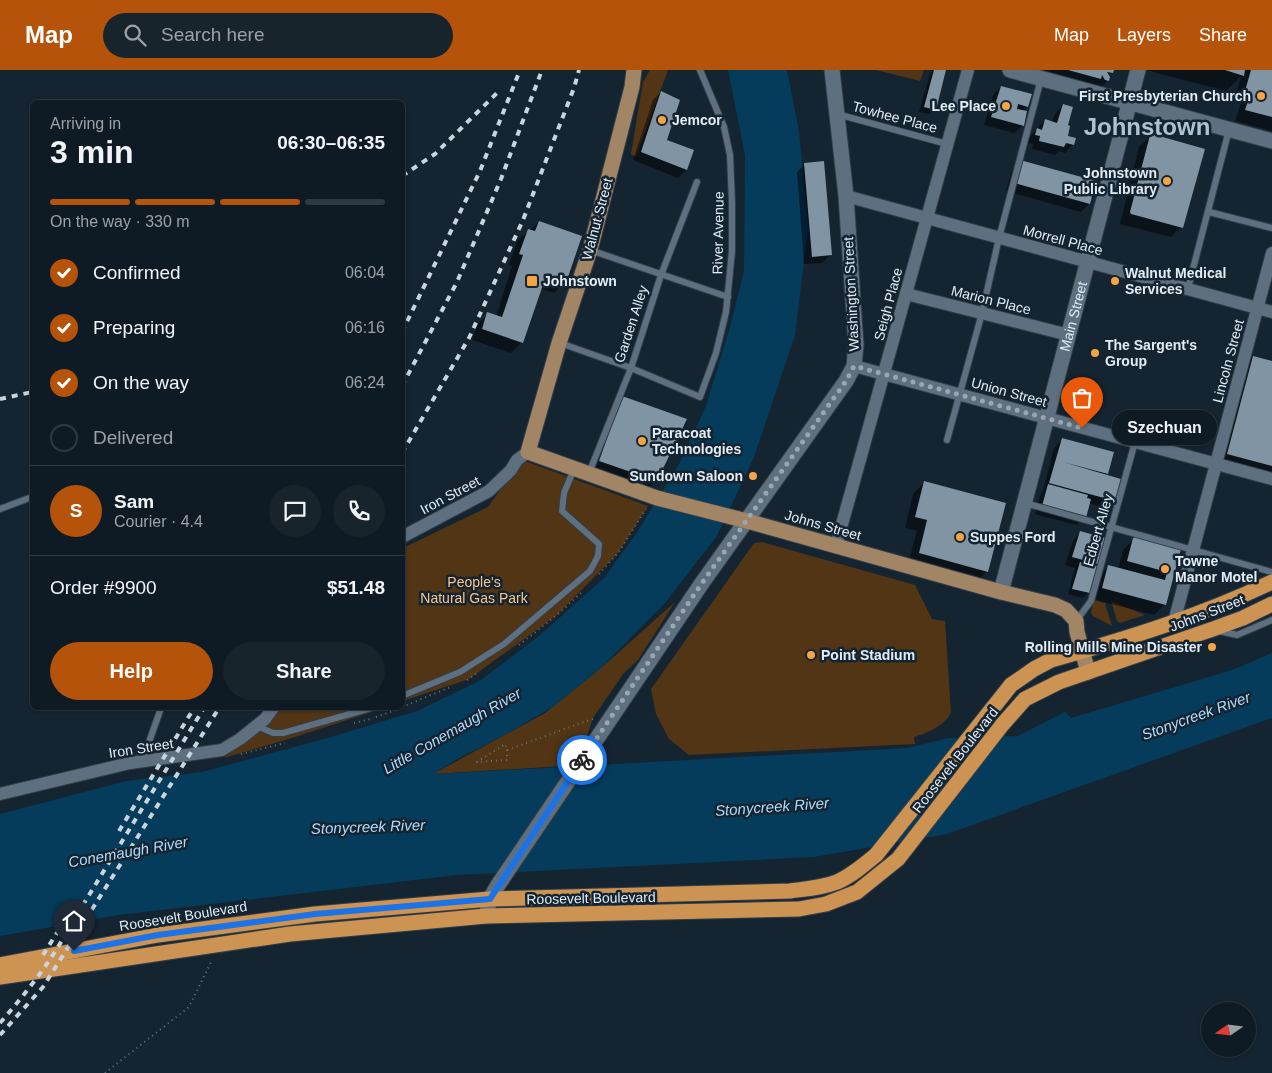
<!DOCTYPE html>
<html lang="en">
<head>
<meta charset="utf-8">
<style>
	:root { --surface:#0f1b24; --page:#18242c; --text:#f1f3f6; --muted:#9ba1a6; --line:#2f3941; --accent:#b45309 }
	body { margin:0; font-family:Arial,sans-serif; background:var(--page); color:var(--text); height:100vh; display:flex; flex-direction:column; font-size:19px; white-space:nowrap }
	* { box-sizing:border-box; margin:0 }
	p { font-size:16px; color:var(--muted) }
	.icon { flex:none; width:28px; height:28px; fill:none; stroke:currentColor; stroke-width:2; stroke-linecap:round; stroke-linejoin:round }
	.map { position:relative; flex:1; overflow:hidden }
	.drawer { position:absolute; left:30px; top:30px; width:375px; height:610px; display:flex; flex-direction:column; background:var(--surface); border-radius:8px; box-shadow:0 1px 4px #0004,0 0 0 1px var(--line) }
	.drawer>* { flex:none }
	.needle { width:32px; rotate:256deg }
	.tools { position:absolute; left:1201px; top:932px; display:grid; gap:10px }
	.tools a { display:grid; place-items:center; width:55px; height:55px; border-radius:50%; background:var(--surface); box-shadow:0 1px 4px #0004,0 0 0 1px var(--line); font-size:25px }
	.pin { position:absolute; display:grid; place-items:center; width:42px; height:42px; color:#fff; margin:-51px -21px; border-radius:50% 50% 50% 0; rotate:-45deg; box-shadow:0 0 5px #0007 }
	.pin .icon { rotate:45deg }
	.courier { position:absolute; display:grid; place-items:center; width:50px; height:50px; margin:-25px; border:4px solid #1a73e8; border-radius:50%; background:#fff; color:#222; box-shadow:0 1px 6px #0007 }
	.bubble { position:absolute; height:35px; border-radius:18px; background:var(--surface); box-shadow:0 1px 4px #0004,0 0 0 1px var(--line); font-size:16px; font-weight:700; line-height:35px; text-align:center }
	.overview em { font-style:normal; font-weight:700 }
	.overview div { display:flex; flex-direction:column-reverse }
	.overview { display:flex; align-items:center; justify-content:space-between; height:85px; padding:0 20px }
	h1 { font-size:32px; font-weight:700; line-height:38px }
	.bar { display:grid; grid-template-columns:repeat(4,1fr); gap:8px 5px; align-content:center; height:60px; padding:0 20px }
	.bar i { height:6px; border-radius:4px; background:var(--line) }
	.bar .on { background:var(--accent) }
	.bar p { grid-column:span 4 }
	.line { display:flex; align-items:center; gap:12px; padding:0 20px; border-top:1px solid var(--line) }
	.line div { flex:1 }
	.round { display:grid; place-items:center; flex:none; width:52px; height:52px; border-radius:26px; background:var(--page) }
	ol { padding:0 20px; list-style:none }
	li { display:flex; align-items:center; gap:15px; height:55px }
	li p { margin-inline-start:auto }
	li .icon { padding:5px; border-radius:50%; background:var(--accent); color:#fff; stroke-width:4 }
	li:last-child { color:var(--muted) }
	li i { width:28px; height:28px; border:2px solid var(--line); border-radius:50% }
	.action { display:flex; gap:10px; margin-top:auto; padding:10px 20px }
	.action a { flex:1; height:58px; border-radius:30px; background:var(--accent); color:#fff; font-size:20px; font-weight:700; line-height:58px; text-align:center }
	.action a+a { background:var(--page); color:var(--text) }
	header { display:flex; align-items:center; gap:30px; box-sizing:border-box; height:70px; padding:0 25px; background:var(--accent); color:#fff }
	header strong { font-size:24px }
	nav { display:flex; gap:28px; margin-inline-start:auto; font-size:18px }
	.search { width:350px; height:45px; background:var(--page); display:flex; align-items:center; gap:12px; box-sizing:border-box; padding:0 18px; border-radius:28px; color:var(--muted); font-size:19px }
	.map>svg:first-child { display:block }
	.green { fill:#513515 }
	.water { fill:#053c5c }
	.shadow { fill:#0007 }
	.building { fill:#8194a3 }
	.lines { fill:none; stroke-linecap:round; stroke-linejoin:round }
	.lane-casing { stroke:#323e48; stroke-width:8 }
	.street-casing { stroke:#323e48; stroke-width:14 }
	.secondary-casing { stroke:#323e48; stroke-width:17 }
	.primary-casing { stroke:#323e48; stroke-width:17 }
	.highway-casing { stroke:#323e48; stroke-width:17 }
	.path { stroke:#64727d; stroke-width:2; stroke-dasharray:1 4; stroke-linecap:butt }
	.lane { stroke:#5e707f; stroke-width:6 }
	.street { stroke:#5e707f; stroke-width:12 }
	.secondary { stroke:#5e707f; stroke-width:15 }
	.primary { stroke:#a18565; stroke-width:15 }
	.highway { stroke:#cd9353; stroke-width:15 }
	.rail { stroke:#c9d4dd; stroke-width:4; stroke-dasharray:6 6; stroke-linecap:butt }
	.done { stroke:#9aa6b0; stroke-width:5; stroke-dasharray:0 9 }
	.route { stroke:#1a73e8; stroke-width:6 }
	.poi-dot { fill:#f4a444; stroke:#142430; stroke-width:2 }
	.labels { text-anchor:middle; stroke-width:5; stroke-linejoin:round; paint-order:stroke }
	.poi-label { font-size:14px; font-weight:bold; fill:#e2ecf5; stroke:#142430; text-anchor:start }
	.street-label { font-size:14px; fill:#e2ecf5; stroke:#142430 }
	.park-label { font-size:14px; fill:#fac58c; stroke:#142430 }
	.water-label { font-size:15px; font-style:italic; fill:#b0dafa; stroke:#142430 }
	.town-label { font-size:24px; font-weight:bold; fill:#aec2d2; stroke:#142430 }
</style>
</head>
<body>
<header>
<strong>Map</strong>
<div class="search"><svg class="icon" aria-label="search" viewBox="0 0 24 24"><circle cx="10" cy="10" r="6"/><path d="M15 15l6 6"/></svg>Search here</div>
<nav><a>Map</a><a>Layers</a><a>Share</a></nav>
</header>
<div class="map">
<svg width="1272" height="1003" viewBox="0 0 1272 1003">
	<rect width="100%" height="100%" fill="#142430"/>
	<!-- green -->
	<g class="green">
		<path d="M650,0H668L636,87L631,84L643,12Z"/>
		<path d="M876,0H924L920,11Z"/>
		<path d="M522,390L648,436L618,483L557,545L469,609L403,631V478L488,437Z"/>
		<path d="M762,472L915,515L932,549L945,551L951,642C945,656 927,663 914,667L915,674L689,685L669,669L656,644L651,619L754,473Z"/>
		<path d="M1094,530L1105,533L1112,556L1093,546L1091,543Z"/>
		<path d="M1111,531L1145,545L1120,553L1117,551Z"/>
		<path d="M675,532L638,590L623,604L593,648L587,666L564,696L433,704L545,643L601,598Z"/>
		<path d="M281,638H384L295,667L224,688L273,649Z"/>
	</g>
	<!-- water -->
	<path class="water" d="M728,0H787L799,61L808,159L795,265L754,387L717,466L665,533L601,598L545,643L549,639L501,667L457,689L434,704L907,678L949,668L1018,666L1065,642L1071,648L1232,600L1272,583V648L947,764L814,787L457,805L119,845L0,866V744L126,711L202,702L331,667L417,641L481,610L539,566L604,508L636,464L679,394L706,336L731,253L744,201L745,85Z"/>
	<!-- shadow -->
	<g class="shadow">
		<path d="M933,0H941L934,39L929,44L919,42L930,4Z"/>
		<path d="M1015,0H1112L1108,6V10L1097,21Z"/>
		<path d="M1146,0H1272V61L1235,51L1241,33L1234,32L1241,6L1226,21Z"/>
		<path d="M1001,17L1027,37L1022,41L1023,55L1014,63L984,55L993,25Z"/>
		<path d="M661,22L666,70L692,81L686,100L678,108L633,90L653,30Z"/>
		<path d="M1063,35L1066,66L1073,74L1065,83L1059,81L1055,85L1032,79L1033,74L1028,73L1029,68L1045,50L1052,52L1055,44Z"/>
		<path d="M1151,66L1182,156L1171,167L1120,154L1139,77Z"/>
		<path d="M1020,92L1089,134L1081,142L1006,121L1012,100Z"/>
		<path d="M805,94L830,185L822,193L804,194L797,102Z"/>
		<path d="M539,152L565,212L554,223L540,218L522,272L511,283L472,270L477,255L488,244L496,247L512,196L509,195L517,171Z"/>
		<path d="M1253,287L1272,292V405L1217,395L1242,298Z"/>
		<path d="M612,339L656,410L645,421L589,402Z"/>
		<path d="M1062,370L1112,383L1106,406L1114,430L1106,438L1088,433L1085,447L1077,455L1035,444L1041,423L1043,421L1054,378Z"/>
		<path d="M924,413L1004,434L986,502L976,513L908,494L917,461L905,458L913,424Z"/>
		<path d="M1081,462L1103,469L1096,494L1094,497H1096L1088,523L1083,528L1068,524L1075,498L1065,495L1073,471Z"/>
		<path d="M1134,469L1179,480L1165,534L1154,545L1092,529L1098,507L1109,496L1118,499L1123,480Z"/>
	</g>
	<!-- building -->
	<g class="building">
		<path d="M934,0H946L936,40L924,37Z"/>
		<path d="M1068,0H1114L1113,3L1107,2L1110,7L1109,11L1105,10L1102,5L1101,9Z"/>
		<path d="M1225,0H1245L1244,6Z"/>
		<path d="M1251,0H1272V47L1245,40L1251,22L1245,21Z"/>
		<path d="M1001,16L1032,24L1028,37L1018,34L1017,39L1027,41L1024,56L991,47Z"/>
		<path d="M661,21L680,30L667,70L694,80L687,100L641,82Z"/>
		<path d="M1063,34L1073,37L1068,55L1070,56L1068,66L1076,68L1074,75L1066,73L1064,77L1039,71L1040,66L1035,65L1037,58L1042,60L1045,49L1057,53Z"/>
		<path d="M1152,64L1205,79L1183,158L1131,144L1130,142L1150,65Z"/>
		<path d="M1020,90L1096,111L1090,134L1014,113Z"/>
		<path d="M824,91L832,185L812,187L804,93Z"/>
		<path d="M539,151L582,166L566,213L546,206L523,273L482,259L487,242L502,247L523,185L519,184L528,159L535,161Z"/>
		<path d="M1253,286L1272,291V396L1227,384Z"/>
		<path d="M622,326L687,349L657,411L599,391Z"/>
		<path d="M1062,368L1114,382L1108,404L1063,392L1121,409L1115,431L1049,413Z"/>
		<path d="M924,411L1006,433L988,502L919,483L927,450L915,447Z"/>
		<path d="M1048,414L1088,425L1087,428L1091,429L1086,448L1042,436Z"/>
		<path d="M1080,461L1105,468L1098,494L1072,487Z"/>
		<path d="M1135,467L1181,479L1166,535L1102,518L1108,495L1165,510L1167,502L1127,491L1133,468Z"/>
		<path d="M1080,492L1097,496L1090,523L1072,519Z"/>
	</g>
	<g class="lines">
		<!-- lane casing -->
		<g class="lane-casing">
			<g id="lane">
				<path d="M837,44L947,74"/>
				<path d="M1209,142L1272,158"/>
				<path d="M590,180L728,227"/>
				<path d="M1188,218L1229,60"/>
				<path d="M560,273L631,298L700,327L716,283L726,242L732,181V133L730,85L724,57L700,0"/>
				<path d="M947,370L982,243L999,168L1041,9"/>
				<path d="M589,403L631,298L661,205L697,112"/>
				<path d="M1025,433L1272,502"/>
				<path d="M0,439L32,427"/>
				<path d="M1076,551L1091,531L1135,372"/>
				<path d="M1219,561L1237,565L1272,550"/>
				<path d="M402,626L460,602L504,574L590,501L598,486L599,474L562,441L564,423L574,399"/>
				<path d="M257,656L273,663H283L371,638"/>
				<path d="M142,692L161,638"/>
			</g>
		</g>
		<!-- street casing -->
		<g class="street-casing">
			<g id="street">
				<path d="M846,126L1272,242"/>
				<path d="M906,224L1069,265"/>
				<path d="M854,296L1272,409"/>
				<path d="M402,467L489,421L511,400L517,390L528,382"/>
				<path d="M836,476L968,0"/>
				<path d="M1174,552L1272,183"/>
				<path d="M0,724L130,693L222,680L240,669L265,649L273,638"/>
			</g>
		</g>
		<!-- secondary casing -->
		<g class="secondary-casing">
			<g id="secondary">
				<path d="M1010,0L1272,71"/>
				<path id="s1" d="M1001,522L1138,0"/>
				<path d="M486,846L490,829L498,815L702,513L846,311L854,296L856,275L846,126L832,0"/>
			</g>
		</g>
		<!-- primary casing -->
		<g class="primary-casing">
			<path id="primary" d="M634,0L632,17L590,180L559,273L528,382L657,428L747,451L1001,522L1055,535L1066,540L1076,551L1077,562L1088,602"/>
		</g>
		<!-- highway casing -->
		<g class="highway-casing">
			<g id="highway">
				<path d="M0,895L158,865L315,844L490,829L790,821C805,819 822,818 837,812C851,806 864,795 876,785L1011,615L1034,599L1051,590C1126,569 1201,546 1272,512"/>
				<path d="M0,907L290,864L486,846L799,839L826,834L857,822L898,789L1002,655L1025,629L1059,612L1213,559L1243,548L1272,534"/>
			</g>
		</g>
		<!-- path -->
		<g class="path">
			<path d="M599,504L618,483L646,439"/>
			<path d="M519,575L557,545L582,522"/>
			<path d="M467,610L477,603"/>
			<path d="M402,637L453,616"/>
			<path d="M376,647L402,638"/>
			<path d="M354,653L371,649"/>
			<path d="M507,680V690L477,692L505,674L507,680L595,648"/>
			<path d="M241,684L285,673"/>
			<path d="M105,1003L189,937L212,890"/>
		</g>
		<!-- lane -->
		<use href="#lane" class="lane"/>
		<!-- street -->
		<use href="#street" class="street"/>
		<!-- secondary -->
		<use href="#secondary" class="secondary"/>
		<!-- primary -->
		<use href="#primary" class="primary"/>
		<!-- highway -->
		<use href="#highway" class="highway"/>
		<!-- rail -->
		<g class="rail">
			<path d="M402,106L435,84L498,22"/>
			<path d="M402,262L480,101L520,0"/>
			<path d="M402,316L457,212L501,109L542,0"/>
			<path d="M0,329L32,322"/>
			<path d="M402,383L469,268L523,150L574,18L579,0"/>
			<path d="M119,761L194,638"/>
			<path d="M43,885L67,847"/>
			<path d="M0,953C26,923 51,892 70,856L204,638"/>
			<path d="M0,965L43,917L219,638"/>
		</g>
	</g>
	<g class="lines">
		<!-- done -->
		<path class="done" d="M582,690L702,513L846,311L854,296L1082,358"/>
		<!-- route -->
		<path class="route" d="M74,881L158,865L315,844L490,829L582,690"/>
	</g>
	<!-- markers -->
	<g class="poi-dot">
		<circle cx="1261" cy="26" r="5"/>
		<circle cx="1006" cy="36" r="5"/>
		<circle cx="662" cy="50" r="5"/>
		<circle cx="1167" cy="111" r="5"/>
		<rect x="526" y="205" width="12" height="12" rx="2.5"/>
		<circle cx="1115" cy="211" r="5"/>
		<circle cx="1095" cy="283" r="5"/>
		<circle cx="642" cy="371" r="5"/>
		<circle cx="753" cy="406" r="5"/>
		<circle cx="960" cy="467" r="5"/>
		<circle cx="1165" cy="499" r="5"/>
		<circle cx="1212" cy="577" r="5"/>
		<circle cx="811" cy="585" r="5"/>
	</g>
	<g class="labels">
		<!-- poi labels -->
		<g class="poi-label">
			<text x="1251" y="31" text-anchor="end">First Presbyterian Church</text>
			<text x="996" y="41" text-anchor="end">Lee Place</text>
			<text x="672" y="55">Jemcor</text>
			<text x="1157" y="108" text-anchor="end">Johnstown<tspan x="1157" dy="16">Public Library</tspan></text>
			<text x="1125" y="208">Walnut Medical<tspan x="1125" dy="16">Services</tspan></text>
			<text x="543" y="216">Johnstown</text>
			<text x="1105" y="280">The Sargent's<tspan x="1105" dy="16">Group</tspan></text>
			<text x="652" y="368">Paracoat<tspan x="652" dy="16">Technologies</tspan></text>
			<text x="743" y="411" text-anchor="end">Sundown Saloon</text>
			<text x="970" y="472">Suppes Ford</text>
			<text x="1175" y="496">Towne<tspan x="1175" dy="16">Manor Motel</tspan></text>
			<text x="1202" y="582" text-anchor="end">Rolling Mills Mine Disaster</text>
			<text x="821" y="590">Point Stadium</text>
		</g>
		<!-- street labels -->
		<g class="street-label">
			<text transform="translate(895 47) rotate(15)" y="5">Towhee Place</text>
			<text transform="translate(597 149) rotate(-75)" y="5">Walnut Street</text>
			<text transform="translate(718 163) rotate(-89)" y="5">River Avenue</text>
			<text transform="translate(1063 170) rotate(15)" y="5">Morrell Place</text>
			<text transform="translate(851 224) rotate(-93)" y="5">Washington Street</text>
			<text transform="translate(991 230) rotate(14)" y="5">Marion Place</text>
			<text transform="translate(888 234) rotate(-75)" y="5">Seigh Place</text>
			<text dy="5" stroke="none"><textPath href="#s1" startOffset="285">Main Street</textPath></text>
			<text transform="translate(631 254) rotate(-72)" y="5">Garden Alley</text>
			<text transform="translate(1228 291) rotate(-75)" y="5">Lincoln Street</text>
			<text transform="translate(1009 322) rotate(15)" y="5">Union Street</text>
			<text transform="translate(450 425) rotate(-28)" y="5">Iron Street</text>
			<text transform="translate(823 455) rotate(16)" y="5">Johns Street</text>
			<text transform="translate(1098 460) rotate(-74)" y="5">Edbert Alley</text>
			<text transform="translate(1207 543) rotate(-21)" y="5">Johns Street</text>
			<text transform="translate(141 678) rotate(-9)" y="5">Iron Street</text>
			<text transform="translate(955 690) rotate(-52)" y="5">Roosevelt Boulevard</text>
			<text transform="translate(591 828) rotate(-1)" y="5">Roosevelt Boulevard</text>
			<text transform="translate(183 846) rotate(-9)" y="5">Roosevelt Boulevard</text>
		</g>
		<!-- park labels -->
		<g class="park-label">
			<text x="474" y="517">People's<tspan x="474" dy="16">Natural Gas Park</tspan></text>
		</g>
		<!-- water labels -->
		<g class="water-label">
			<text transform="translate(1196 646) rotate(-20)" y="5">Stonycreek River</text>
			<text transform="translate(452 661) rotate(-30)" y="5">Little Conemaugh River</text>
			<text transform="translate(772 737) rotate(-4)" y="5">Stonycreek River</text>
			<text transform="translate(368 757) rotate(-2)" y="5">Stonycreek River</text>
			<text transform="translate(128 782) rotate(-10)" y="5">Conemaugh River</text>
		</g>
		<!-- town labels -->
		<g class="town-label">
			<text x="1147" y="65">Johnstown</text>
		</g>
	</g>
</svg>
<div class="tools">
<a><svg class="needle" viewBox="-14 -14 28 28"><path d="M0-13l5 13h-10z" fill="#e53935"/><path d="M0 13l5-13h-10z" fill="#9ba1a6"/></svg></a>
</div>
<div class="pin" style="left:1082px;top:358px;background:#ea580c"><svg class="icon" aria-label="bag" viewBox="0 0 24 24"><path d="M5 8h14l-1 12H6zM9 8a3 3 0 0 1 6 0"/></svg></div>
<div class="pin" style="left:74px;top:881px;background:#1f2937"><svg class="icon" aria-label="home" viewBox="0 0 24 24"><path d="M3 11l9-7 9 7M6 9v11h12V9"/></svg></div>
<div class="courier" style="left:582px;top:690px"><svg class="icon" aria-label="bike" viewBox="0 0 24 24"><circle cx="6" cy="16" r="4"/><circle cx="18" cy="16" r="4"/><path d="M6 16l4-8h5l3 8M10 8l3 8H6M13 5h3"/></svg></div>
<div class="bubble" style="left:1112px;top:340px;width:105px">Szechuan</div>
<section class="drawer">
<div class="overview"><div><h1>3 min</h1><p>Arriving in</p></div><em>06:30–06:35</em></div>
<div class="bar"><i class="on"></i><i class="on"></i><i class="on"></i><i></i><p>On the way · 330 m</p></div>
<ol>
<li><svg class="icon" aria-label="check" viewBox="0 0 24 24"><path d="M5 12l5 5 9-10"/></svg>Confirmed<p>06:04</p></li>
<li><svg class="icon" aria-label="check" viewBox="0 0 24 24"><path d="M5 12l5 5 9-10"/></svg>Preparing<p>06:16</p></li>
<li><svg class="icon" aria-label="check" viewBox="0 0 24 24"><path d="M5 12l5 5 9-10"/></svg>On the way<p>06:24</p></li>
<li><i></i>Delivered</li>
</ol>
<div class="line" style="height:90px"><b class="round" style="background:var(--accent);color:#fff">S</b><div><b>Sam</b><p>Courier · 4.4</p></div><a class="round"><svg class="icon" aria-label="chat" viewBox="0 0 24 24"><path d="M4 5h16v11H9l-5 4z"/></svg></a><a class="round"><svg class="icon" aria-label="phone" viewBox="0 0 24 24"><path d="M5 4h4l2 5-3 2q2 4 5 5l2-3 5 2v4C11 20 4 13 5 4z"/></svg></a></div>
<div class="line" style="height:65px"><div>Order #9900</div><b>$51.48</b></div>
<div class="action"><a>Help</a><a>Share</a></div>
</section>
</div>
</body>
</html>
